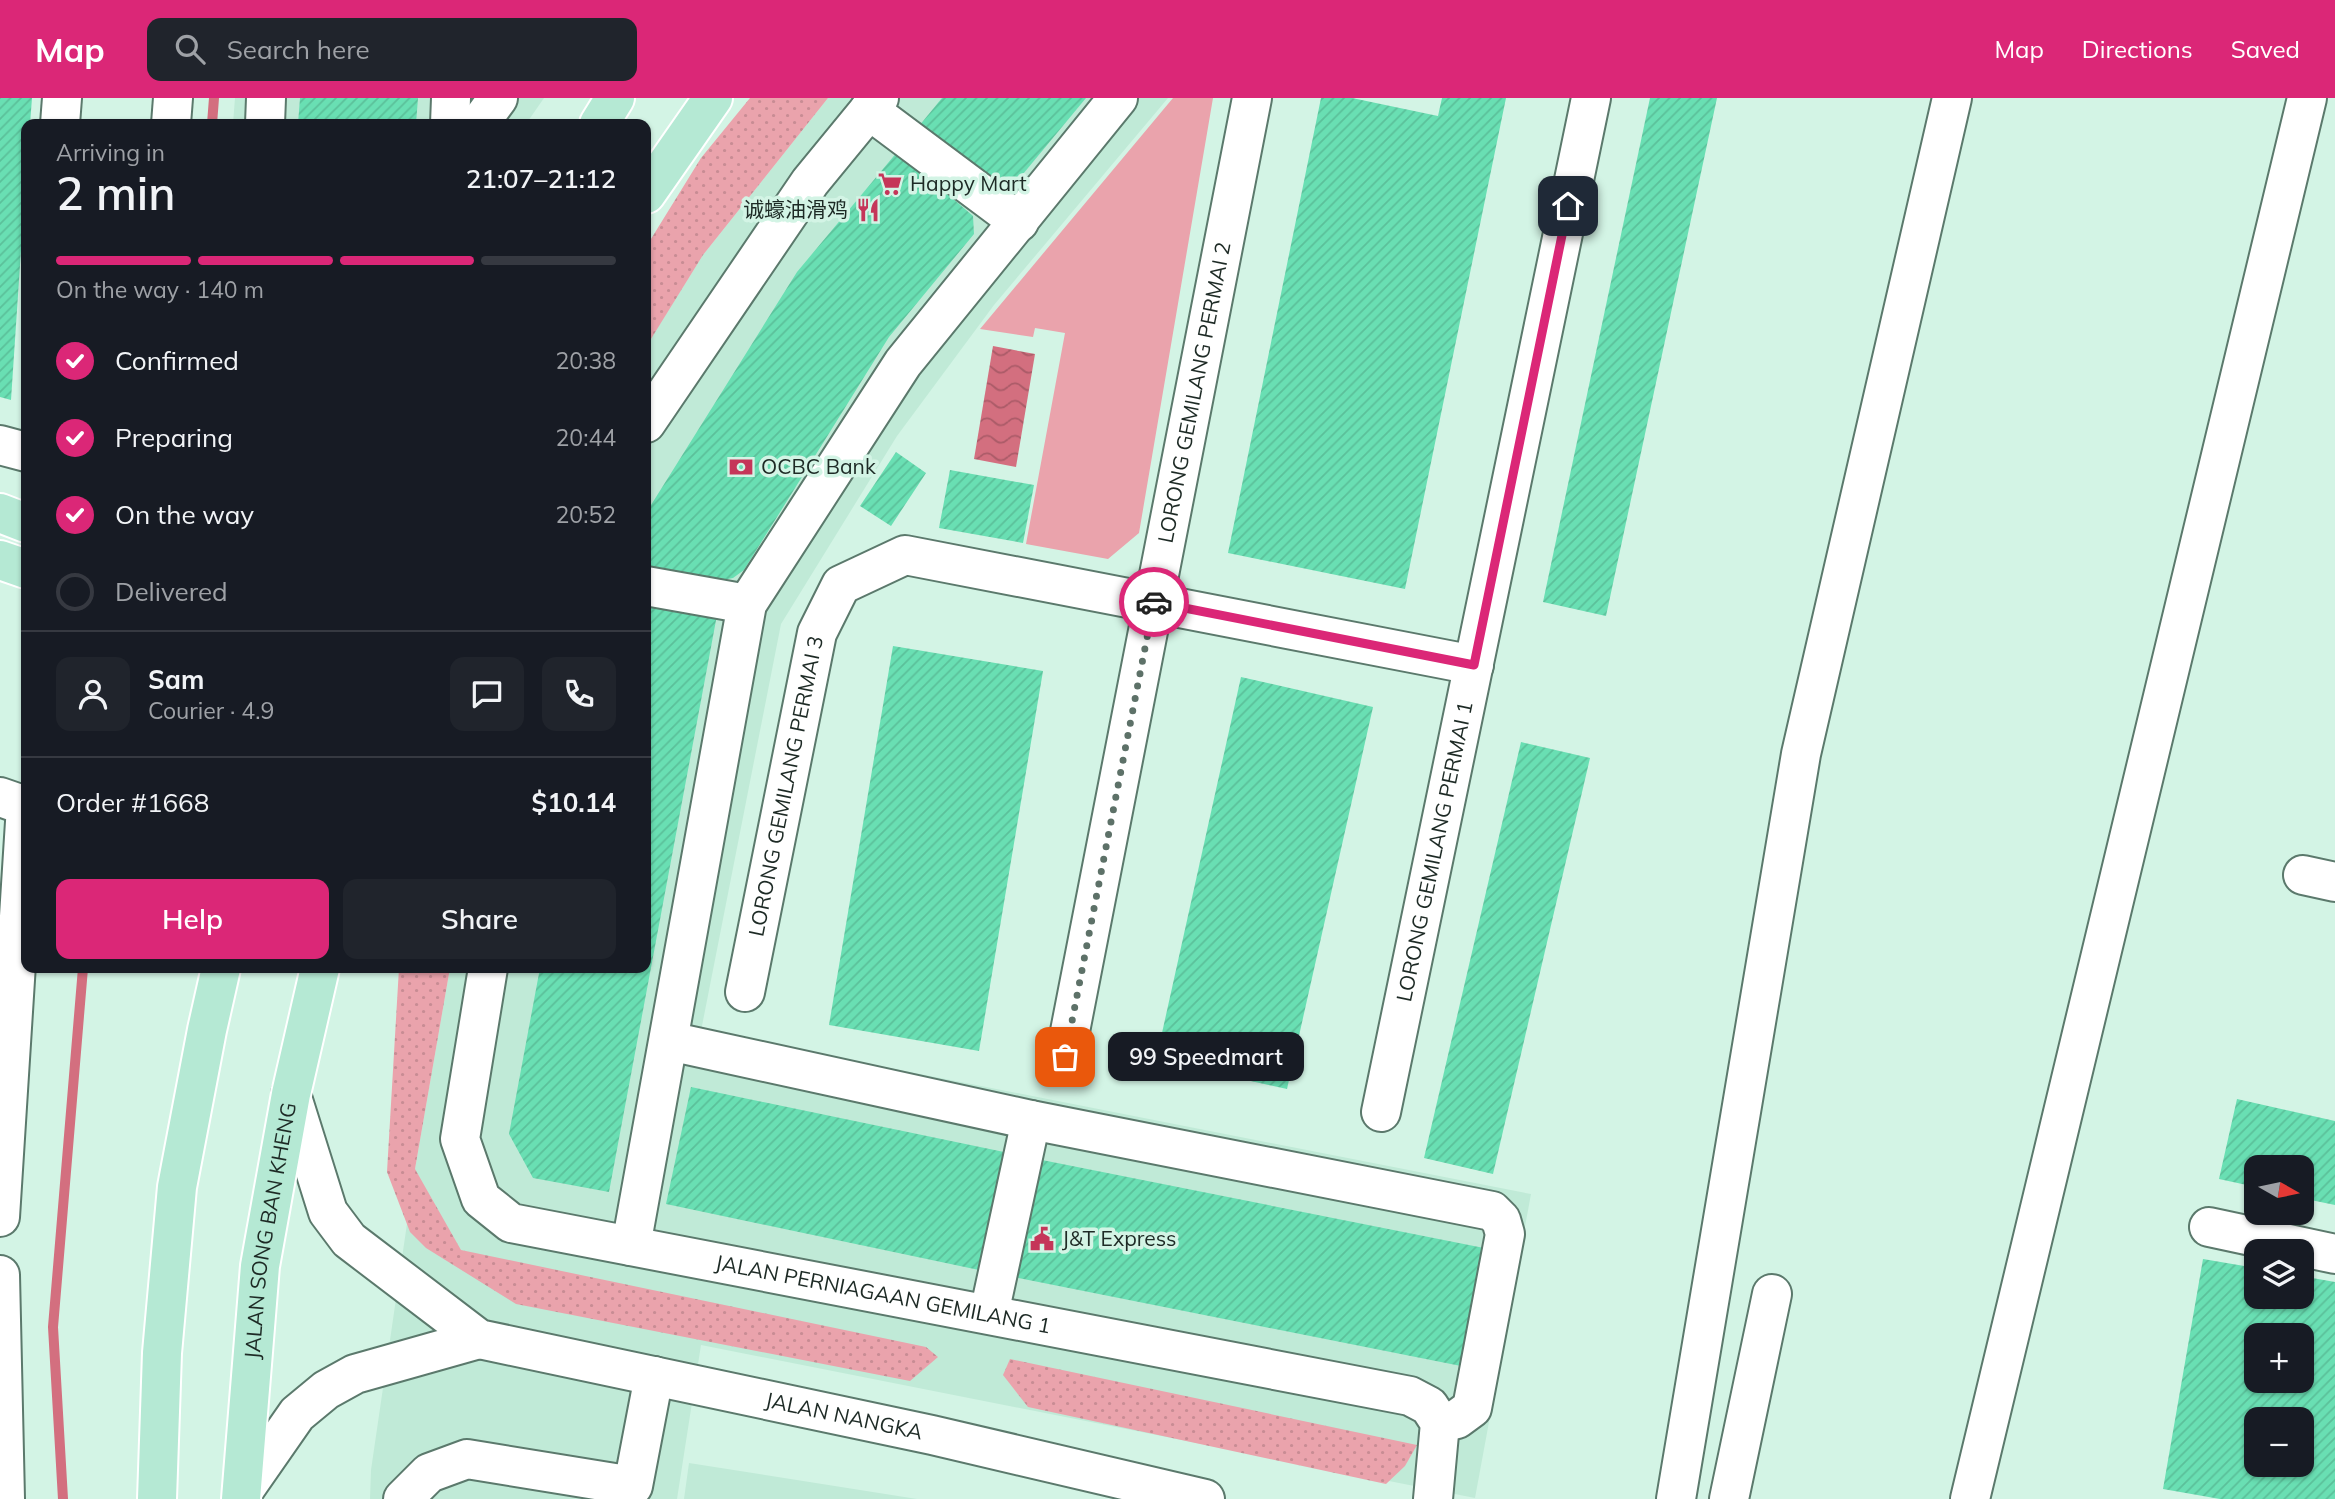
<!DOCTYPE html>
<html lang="en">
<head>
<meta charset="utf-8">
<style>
	:root { --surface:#171b24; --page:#20242c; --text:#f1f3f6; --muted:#9ea1a6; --line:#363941; --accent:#db2777 }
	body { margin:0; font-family:Mulish,"Noto Sans SC",sans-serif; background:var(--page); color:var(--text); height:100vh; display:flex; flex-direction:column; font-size:26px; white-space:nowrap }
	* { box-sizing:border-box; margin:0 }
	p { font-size:23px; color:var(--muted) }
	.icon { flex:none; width:38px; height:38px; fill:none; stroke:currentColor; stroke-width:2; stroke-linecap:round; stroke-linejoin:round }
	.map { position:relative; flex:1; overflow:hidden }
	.details { position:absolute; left:21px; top:21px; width:630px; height:854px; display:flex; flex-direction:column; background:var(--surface); border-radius:14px; box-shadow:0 2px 5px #0004 }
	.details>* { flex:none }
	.needle { width:46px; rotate:99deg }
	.fabs { position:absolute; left:2244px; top:1057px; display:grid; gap:14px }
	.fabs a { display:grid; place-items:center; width:70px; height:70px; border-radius:14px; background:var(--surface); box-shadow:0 2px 5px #0004; font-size:35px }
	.pin { position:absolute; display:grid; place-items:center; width:60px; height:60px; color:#fff; margin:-30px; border-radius:14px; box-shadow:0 4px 10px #0006 }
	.courier { position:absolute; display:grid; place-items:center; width:70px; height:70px; margin:-35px; border:5px solid #db2777; border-radius:50%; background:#fff; color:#222; box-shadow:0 2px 9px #0007 }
	.bubble { position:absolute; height:49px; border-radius:14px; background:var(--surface); box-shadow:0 2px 5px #0004; font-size:23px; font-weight:600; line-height:49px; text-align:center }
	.head em { font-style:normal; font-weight:600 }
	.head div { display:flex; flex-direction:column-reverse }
	.head { display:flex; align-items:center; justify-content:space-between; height:119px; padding:0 35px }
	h1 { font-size:46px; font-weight:600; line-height:52px }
	.bar { display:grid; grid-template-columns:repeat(4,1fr); gap:10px 7px; align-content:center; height:84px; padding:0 35px }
	.bar i { height:9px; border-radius:5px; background:var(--line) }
	.bar .current { background:var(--accent) }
	.bar p { grid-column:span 4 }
	.line { display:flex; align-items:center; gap:18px; padding:0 35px; border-top:2px solid var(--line) }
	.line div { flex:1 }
	.round { display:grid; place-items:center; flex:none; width:74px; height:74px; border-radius:14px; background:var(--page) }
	ol { padding:0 35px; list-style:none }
	li { display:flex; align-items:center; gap:21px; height:77px }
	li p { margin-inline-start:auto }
	li .icon { padding:7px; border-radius:50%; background:var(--accent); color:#fff; stroke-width:4 }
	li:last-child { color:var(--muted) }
	li i { width:38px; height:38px; border:4px solid var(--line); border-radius:50% }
	.cta { display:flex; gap:14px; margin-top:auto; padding:14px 35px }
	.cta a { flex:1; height:80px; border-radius:14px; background:var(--accent); color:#fff; font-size:28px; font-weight:600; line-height:80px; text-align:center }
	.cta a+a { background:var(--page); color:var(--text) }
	header { display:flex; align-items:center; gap:42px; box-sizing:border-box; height:98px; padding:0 35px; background:var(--accent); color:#fff }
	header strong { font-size:33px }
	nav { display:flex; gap:38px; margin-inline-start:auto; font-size:24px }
	.search { width:490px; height:63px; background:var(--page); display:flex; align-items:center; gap:18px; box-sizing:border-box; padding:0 24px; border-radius:14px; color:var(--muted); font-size:26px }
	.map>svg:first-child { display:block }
	.built { fill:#c0ead7 }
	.grass { fill:url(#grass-dots) }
	.green { fill:#eaa3ac }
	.water { fill:url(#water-waves) }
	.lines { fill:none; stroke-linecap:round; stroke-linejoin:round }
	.stream { stroke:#d36f7f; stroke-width:10 }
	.building { fill:url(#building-hatch); fill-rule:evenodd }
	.minor-casing { stroke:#5b796c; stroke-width:42 }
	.major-casing { stroke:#fff; stroke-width:42 }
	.minor { stroke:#fff; stroke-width:38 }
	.major { stroke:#b5e9d4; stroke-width:38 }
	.done { stroke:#5d7168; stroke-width:7; stroke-dasharray:0 12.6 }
	.route { stroke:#db2777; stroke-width:9 }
	.labels { text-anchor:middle; stroke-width:7; stroke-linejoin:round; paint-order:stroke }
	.poi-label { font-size:21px; fill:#1d2a25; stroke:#d3f4e5; text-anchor:start }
	.street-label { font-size:21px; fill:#1d2a25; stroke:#d3f4e5 }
</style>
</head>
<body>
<header>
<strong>Map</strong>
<div class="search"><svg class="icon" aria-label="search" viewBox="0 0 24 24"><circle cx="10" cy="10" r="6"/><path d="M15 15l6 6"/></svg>Search here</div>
<nav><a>Map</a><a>Directions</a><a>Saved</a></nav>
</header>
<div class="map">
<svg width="2335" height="1401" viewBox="0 0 2335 1401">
	<defs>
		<pattern id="grass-dots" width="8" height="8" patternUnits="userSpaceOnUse" patternTransform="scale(1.75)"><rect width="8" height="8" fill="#eaa3ac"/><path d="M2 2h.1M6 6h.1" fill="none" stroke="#c88c94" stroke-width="1.8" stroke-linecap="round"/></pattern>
		<pattern id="water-waves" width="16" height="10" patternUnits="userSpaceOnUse" patternTransform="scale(1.75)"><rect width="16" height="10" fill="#d36f7f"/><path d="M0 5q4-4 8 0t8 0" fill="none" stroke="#ab5b68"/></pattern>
		<pattern id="building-hatch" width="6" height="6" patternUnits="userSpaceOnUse" patternTransform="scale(1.75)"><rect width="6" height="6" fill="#69dfb3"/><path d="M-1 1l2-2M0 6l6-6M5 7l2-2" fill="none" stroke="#5bc09a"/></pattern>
	</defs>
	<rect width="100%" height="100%" fill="#d3f4e5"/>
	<!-- built -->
	<g class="built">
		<path d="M235,0H544L526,26H233Z"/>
		<path d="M828,0H1168L994,207L897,338L781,526L701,933L1531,1096L1475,1400L701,1247L677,1401H370L371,1372L415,1071L450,870H646V248L703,157Z"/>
		<path d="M689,1365L917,1401H684Z"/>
	</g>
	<!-- grass -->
	<g class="grass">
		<path d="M750,0H828L703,157L646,249V149L701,60Z"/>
		<path d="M399,870H450L415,1071L461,1152L926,1249L938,1259L910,1283L516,1206L426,1150L410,1134L387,1074Z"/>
		<path d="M1010,1261L1417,1347L1405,1368L1386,1386L1028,1309L1003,1277Z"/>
	</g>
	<!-- green -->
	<path class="green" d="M1173,0H1213L1139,435L1108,461L1026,446L1065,235L1035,230L1033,239L980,231Z"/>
	<!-- water -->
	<path class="water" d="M993,248L1035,256L1016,369L974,361Z"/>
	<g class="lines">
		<!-- stream -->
		<g class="stream">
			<path d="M212,26L214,0"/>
			<path d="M63,1401L53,1229L83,870"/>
		</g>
	</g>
	<!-- building -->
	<g class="building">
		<path d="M0,0H32L30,26H26V77L11,302L0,299Z"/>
		<path d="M300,0H418L416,26H298Z"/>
		<path d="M942,0H1086L1013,88L990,89L919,28Z"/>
		<path d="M1321,0H1352L1438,18L1442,0H1506L1405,491L1228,455Z"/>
		<path d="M1650,0H1717L1606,518L1543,504Z"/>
		<path d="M898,53L973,118L974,136L889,239L744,472L733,480L718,483L646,468V415L797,174Z"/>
		<path d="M896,354L926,375L891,428L860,408Z"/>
		<path d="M950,372L1034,387L1023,445L939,430Z"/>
		<path d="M646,504L717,517L609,1094L533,1080L509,1036L540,870H646Z"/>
		<path d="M893,548L1043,573L979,953L829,927Z"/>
		<path d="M1241,579L1373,609L1287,991L1156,962Z"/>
		<path d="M1521,644L1590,660L1493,1076L1424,1060Z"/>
		<path d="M691,989L1004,1054L979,1172L666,1106Z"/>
		<path d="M2237,1001L2335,1023V1107L2301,1100V1069H2256V1089L2219,1081Z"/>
		<path d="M1037,1061L1489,1151L1466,1269L1013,1179Z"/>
		<path d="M2203,1161L2256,1170V1199H2301V1178L2335,1184V1401H2220L2163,1391ZM2256,1237H2301V1283H2256ZM2256,1321H2301V1367H2256Z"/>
	</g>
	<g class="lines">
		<!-- minor casing -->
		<g class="minor-casing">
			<g id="minor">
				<path d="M869,12L1019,124"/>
				<path d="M60,26L62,0"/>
				<path d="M171,26L173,0"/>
				<path d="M265,26L266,0"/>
				<path d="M450,26L451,0"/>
				<path d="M479,26L498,0"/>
				<path d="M646,325L810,84L879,0"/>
				<path d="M0,347L26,354"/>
				<path d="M646,488L747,506"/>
				<path d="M0,699L26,708L0,1119"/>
				<path d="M2303,777L2335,784"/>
				<path id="s1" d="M488,870L460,1041L481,1101L511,1125L1410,1298L1429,1308L1440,1325L1433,1401"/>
				<path id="s2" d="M745,894L817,535L841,487L905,457L1474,567"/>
				<path d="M669,943L1031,1022L1492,1113L1501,1122L1505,1136L1472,1310L1457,1321L1440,1325"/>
				<path id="s3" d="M1065,959L1252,0"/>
				<path id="s4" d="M291,996L328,1114L349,1142L479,1241L932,1337L1205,1401"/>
				<path id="s5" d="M1381,1014L1591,0"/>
				<path d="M2209,1129L2335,1156"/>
				<path d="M631,1148L747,506L903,265L1118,0"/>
				<path d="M0,1177L5,1401"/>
				<path d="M989,1216L1031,1022"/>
				<path d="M242,1395L297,1316L326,1292L355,1276L479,1241"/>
				<path d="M403,1401L429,1375L467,1361L633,1388L654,1278"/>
				<path d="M1676,1401L1801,656L1952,0"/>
				<path d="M1729,1401L1772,1196"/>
				<path d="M1970,1401L2307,0"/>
			</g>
		</g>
		<!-- major casing -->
		<g class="major-casing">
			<g id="major">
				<path d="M599,26L615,0"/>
				<path d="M646,96L713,0"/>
				<path d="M0,415L26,425"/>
				<path d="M0,462L26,471"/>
				<path d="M157,1401L162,1255L177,1089L207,932L221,870"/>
				<path id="s6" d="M241,1401L260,1168L291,996L320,870"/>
			</g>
		</g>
		<!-- minor -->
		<use href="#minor" class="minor"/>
		<!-- major -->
		<use href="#major" class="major"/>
	</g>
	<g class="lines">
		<!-- done -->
		<path class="done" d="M1065,959L1154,504"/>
		<!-- route -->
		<path class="route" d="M1154,504L1474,567L1568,108"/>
	</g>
	<!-- icons -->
	<defs>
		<g id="supermarket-bare" transform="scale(1.89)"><path d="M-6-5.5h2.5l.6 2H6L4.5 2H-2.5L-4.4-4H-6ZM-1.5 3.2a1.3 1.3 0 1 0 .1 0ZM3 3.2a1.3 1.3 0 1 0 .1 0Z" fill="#c53659" stroke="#d3f4e5" stroke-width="2.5" paint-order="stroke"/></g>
		<g id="restaurant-bare" transform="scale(1.89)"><path d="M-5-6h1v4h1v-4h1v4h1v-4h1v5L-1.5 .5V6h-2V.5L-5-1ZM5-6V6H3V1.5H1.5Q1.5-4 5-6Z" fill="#c53659" stroke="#d3f4e5" stroke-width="2.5" paint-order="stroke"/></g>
		<g id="bank-bare" transform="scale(1.89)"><path d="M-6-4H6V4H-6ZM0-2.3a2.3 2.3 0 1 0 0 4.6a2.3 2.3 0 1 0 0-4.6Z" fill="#c53659" stroke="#d3f4e5" stroke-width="2.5" paint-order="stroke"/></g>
		<g id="civic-bare" transform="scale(1.89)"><path d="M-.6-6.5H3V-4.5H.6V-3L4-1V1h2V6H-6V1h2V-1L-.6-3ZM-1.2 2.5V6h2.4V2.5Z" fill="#c53659" stroke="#d3f4e5" stroke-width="2.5" paint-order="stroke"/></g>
	</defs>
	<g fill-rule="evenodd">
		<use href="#supermarket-bare" x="890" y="86"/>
		<use href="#restaurant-bare" x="868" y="112"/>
		<use href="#bank-bare" x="741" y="369"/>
		<use href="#civic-bare" x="1042" y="1141"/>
	</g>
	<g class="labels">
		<!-- poi labels -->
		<g class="poi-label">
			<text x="910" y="93">Happy Mart</text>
			<text x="848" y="119" text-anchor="end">诚蠔油滑鸡</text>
			<text x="761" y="376">OCBC Bank</text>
			<text x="1062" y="1148">J&amp;T Express</text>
		</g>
		<!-- street labels -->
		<g class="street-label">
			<text dy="7" stroke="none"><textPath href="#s3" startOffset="677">LORONG GEMILANG PERMAI 2</textPath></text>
			<text dy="7" stroke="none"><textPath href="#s2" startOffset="210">LORONG GEMILANG PERMAI 3</textPath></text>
			<text dy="7" stroke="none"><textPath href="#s5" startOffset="266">LORONG GEMILANG PERMAI 1</textPath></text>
			<text dy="7" stroke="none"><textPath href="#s6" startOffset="270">JALAN SONG BAN KHENG</textPath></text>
			<text dy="7" stroke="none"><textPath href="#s1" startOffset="654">JALAN PERNIAGAAN GEMILANG 1</textPath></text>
			<text dy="7" stroke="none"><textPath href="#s4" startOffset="695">JALAN NANGKA</textPath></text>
		</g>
	</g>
</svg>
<div class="fabs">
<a><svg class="needle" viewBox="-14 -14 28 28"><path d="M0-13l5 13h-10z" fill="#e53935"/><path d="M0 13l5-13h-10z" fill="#9ea1a6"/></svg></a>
<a><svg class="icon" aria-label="layers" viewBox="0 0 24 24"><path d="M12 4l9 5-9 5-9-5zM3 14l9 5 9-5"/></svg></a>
<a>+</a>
<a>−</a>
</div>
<div class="pin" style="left:1065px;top:959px;background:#ea580c"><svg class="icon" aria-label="bag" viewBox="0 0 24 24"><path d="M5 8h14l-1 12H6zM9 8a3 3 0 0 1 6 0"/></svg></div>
<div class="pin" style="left:1568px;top:108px;background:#1f2937"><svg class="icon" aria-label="home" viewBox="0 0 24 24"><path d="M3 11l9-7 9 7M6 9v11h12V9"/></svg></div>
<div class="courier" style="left:1154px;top:504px"><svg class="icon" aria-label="car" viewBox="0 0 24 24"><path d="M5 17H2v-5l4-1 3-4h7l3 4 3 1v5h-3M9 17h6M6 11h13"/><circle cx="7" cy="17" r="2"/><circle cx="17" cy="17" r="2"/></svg></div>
<div class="bubble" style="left:1108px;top:934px;width:196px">99 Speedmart</div>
<section class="details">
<div class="head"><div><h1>2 min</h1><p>Arriving in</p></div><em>21:07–21:12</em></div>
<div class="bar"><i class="current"></i><i class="current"></i><i class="current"></i><i></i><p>On the way · 140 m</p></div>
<ol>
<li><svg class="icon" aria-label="check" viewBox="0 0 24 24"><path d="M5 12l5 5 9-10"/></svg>Confirmed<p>20:38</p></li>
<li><svg class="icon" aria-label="check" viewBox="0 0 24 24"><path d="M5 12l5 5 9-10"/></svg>Preparing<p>20:44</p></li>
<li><svg class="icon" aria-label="check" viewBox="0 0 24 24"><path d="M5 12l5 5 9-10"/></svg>On the way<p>20:52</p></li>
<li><i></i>Delivered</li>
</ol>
<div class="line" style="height:126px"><a class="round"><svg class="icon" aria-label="person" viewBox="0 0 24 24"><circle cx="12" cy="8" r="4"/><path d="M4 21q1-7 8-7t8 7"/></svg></a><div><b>Sam</b><p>Courier · 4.9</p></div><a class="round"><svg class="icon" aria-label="chat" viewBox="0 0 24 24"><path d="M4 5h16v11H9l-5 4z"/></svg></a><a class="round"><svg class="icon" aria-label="phone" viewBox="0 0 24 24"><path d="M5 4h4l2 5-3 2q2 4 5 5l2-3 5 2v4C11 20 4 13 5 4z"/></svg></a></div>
<div class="line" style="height:91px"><div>Order #1668</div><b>$10.14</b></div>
<div class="cta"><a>Help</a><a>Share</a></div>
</section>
</div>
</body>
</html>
